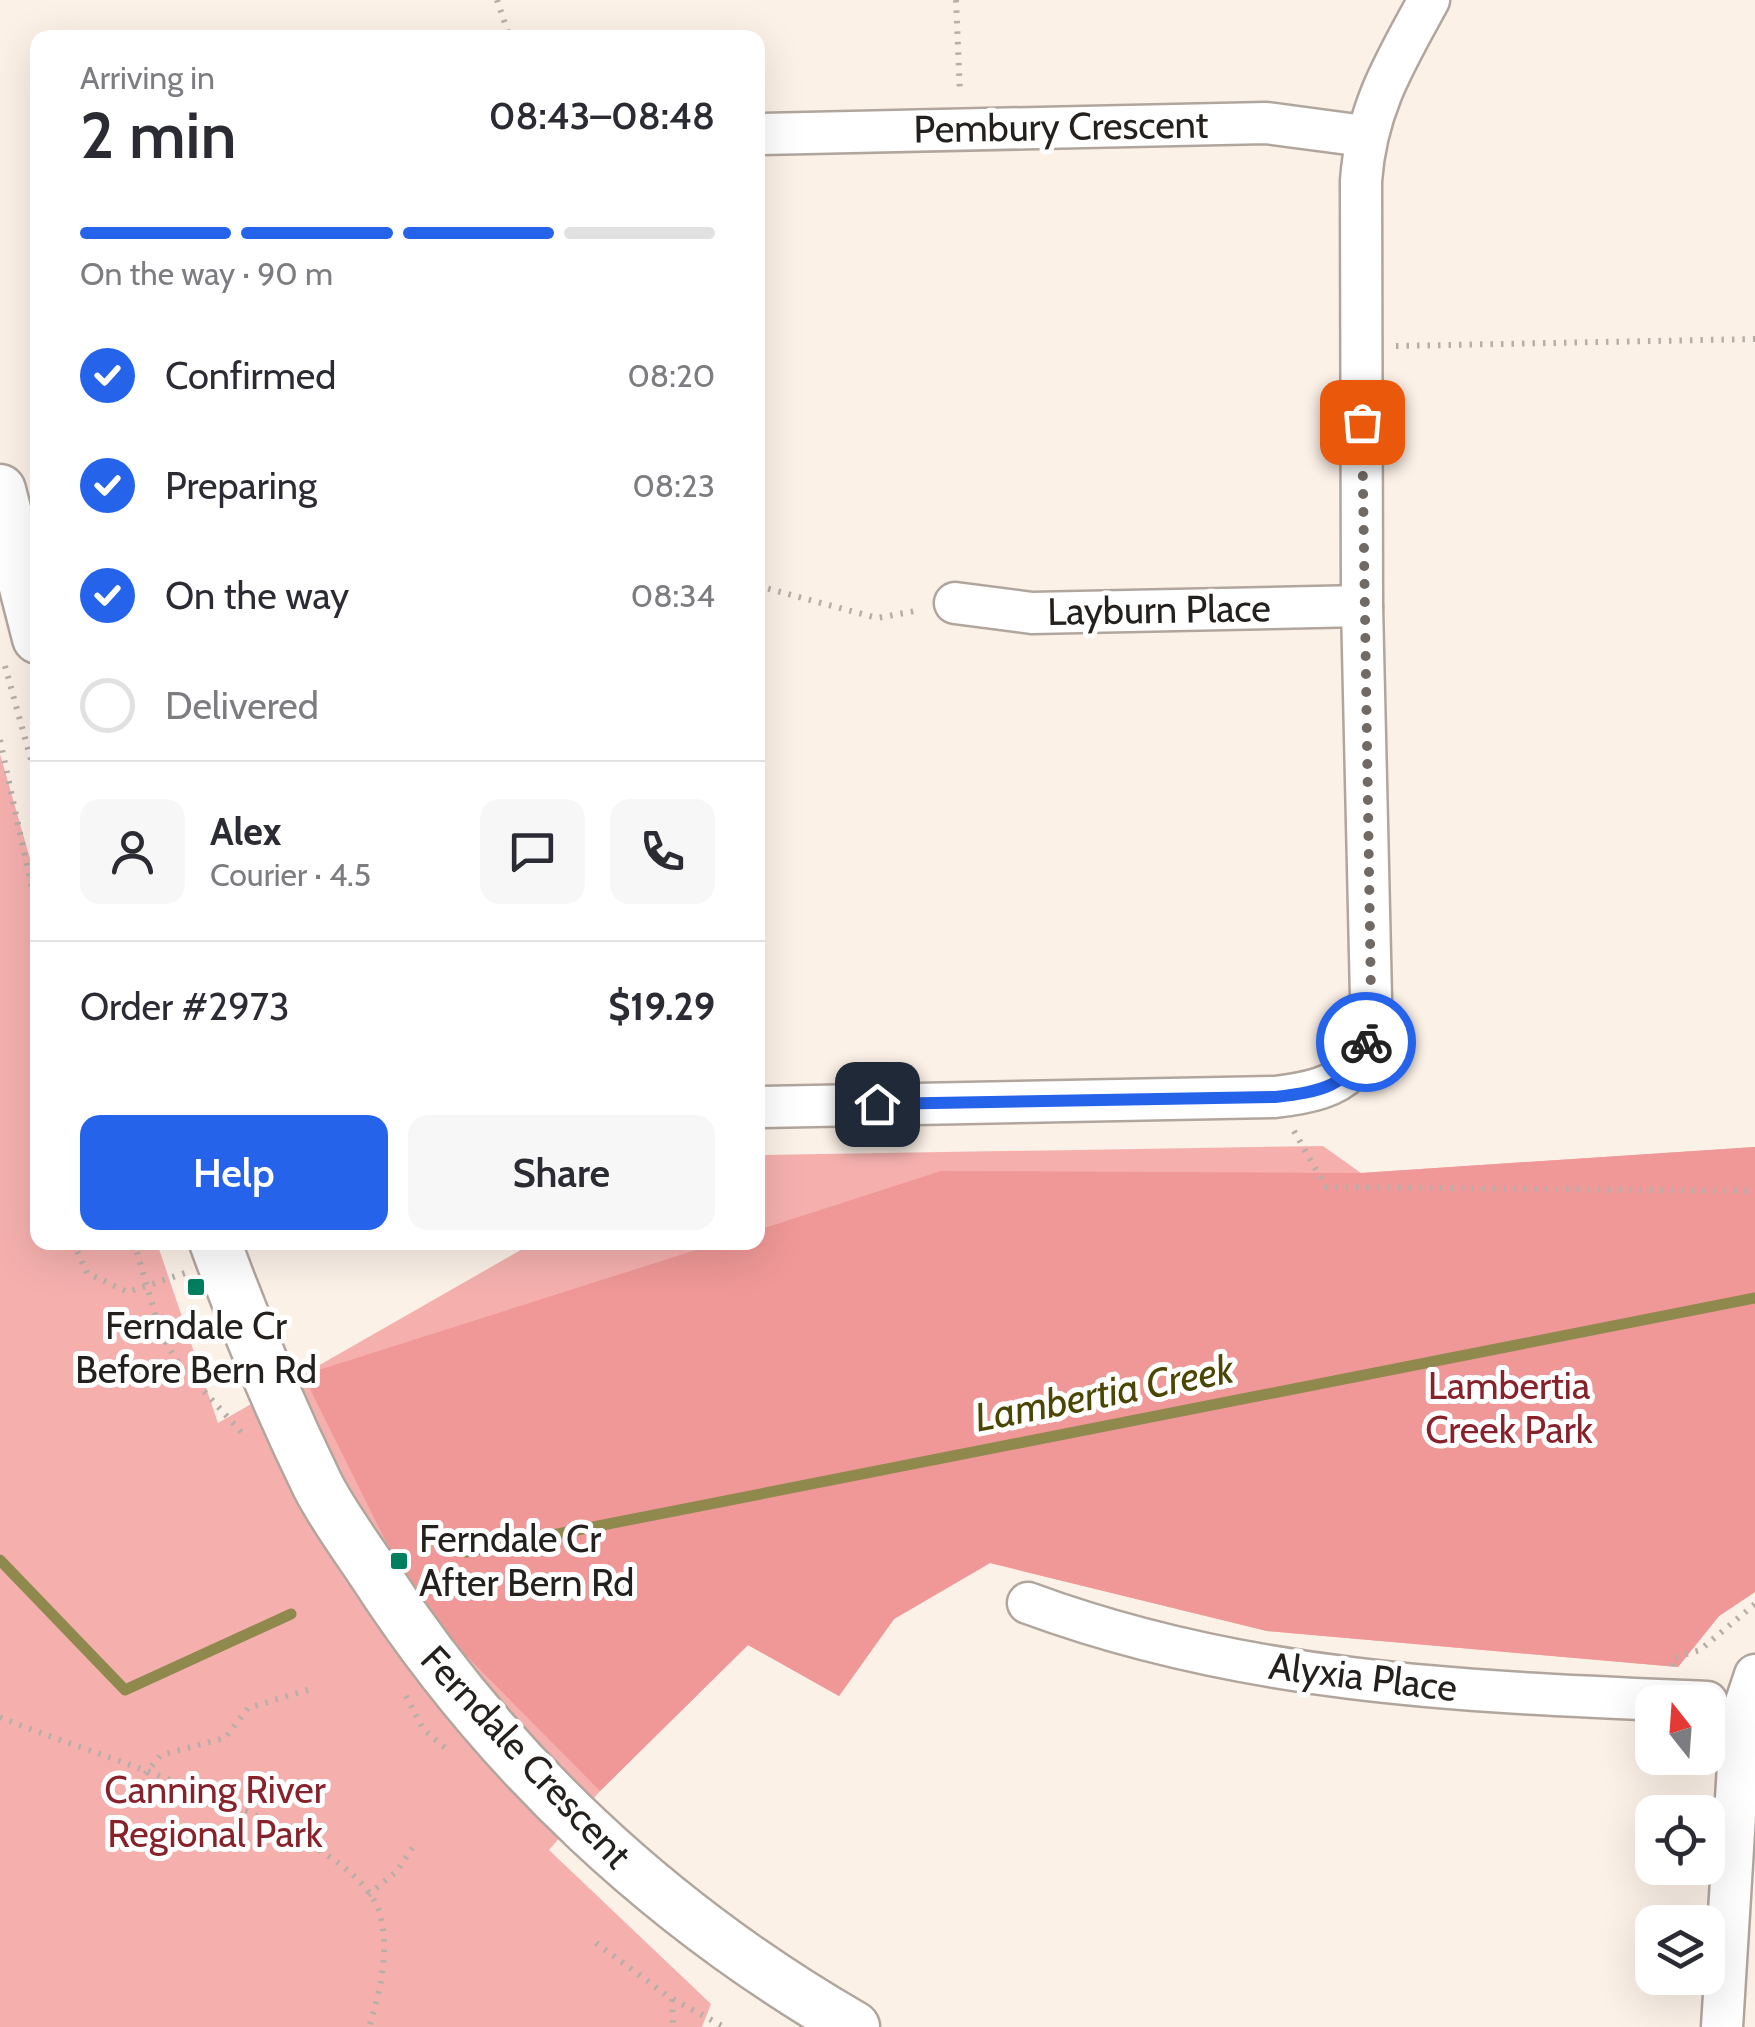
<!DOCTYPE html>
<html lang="en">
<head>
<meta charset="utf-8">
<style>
	:root { --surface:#fff; --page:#f7f7f7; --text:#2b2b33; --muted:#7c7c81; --line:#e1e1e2; --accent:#2563eb }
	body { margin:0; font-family:Cabin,sans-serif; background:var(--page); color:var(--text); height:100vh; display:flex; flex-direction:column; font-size:38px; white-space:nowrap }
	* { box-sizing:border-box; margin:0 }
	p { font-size:32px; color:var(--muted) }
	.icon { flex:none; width:55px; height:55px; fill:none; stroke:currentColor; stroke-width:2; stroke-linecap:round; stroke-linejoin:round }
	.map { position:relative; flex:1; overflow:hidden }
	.sheet { position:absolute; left:30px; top:30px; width:735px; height:1220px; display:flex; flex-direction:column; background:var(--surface); border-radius:20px; box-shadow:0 10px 40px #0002 }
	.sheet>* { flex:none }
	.needle { width:65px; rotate:343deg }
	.controls { position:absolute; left:1635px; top:1685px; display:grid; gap:20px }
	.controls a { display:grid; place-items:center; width:90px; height:90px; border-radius:20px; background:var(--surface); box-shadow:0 10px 40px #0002; font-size:50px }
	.pin { position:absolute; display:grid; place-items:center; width:85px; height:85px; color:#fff; margin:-42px; border-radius:20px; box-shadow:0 5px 15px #0006 }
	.courier { position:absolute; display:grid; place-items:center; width:100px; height:100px; margin:-50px; border:8px solid #2563eb; border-radius:50%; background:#fff; color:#222; box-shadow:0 2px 12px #0007 }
	.head em { font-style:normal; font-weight:600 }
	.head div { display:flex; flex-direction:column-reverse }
	.head { display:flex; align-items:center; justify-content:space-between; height:170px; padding:0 50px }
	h1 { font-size:65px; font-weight:600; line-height:75px }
	.bar { display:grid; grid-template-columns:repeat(4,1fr); gap:15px 10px; align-content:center; height:120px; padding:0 50px }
	.bar i { height:12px; border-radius:8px; background:var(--line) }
	.bar .selected { background:var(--accent) }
	.bar p { grid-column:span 4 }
	.line { display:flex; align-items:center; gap:25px; padding:0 50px; border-top:2px solid var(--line) }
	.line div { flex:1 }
	.round { display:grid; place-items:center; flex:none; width:105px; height:105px; border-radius:20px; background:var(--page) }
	ol { padding:0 50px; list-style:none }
	li { display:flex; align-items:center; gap:30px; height:110px }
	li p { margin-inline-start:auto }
	li .icon { padding:10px; border-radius:50%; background:var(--accent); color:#fff; stroke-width:4 }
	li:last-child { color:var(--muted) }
	li i { width:55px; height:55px; border:5px solid var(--line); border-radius:50% }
	.cta { display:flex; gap:20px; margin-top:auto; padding:20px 50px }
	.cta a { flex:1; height:115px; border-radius:20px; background:var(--accent); color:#fff; font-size:40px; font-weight:600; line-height:115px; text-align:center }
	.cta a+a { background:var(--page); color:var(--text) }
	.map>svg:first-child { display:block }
	.green { fill:#f5b0ae }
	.forest { fill:#ef9897 }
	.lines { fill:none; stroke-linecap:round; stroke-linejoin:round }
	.stream { stroke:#8f894e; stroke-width:11 }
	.minor-casing { stroke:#b1a69d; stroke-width:45 }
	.tertiary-casing { stroke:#b1a69d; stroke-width:55 }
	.path { stroke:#b7afa7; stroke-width:6; stroke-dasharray:2.5 8; stroke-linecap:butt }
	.minor { stroke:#fff; stroke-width:40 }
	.tertiary { stroke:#fff; stroke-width:50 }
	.done { stroke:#706964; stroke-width:10; stroke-dasharray:0 18 }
	.route { stroke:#2563eb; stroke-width:12 }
	.poi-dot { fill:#007f5e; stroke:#fff; stroke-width:4 }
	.labels { text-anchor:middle; stroke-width:10; stroke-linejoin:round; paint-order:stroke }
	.street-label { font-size:38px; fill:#24201d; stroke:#fff }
	.poi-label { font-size:38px; fill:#24201d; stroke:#fff }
	.park-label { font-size:38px; fill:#87222b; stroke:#fff }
	.water-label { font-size:40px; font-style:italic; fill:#4b4601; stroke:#fff }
</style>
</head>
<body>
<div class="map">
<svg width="1755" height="2027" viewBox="0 0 1755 2027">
	<rect width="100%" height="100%" fill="#fcf1e7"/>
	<!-- green -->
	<path class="green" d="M0,754L37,883L38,1242L157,1243L218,1423L533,1243L758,1242V1155L1323,1146L1361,1173L1755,1147V1592L1719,1616L1678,1667L1267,1631L990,1563L894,1619L839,1696L748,1645L600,1791L549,1850L711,2004L702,2027H0Z"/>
	<!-- forest -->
	<path class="forest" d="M1755,1147V1592L1719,1616L1678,1667L1267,1631L990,1563L894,1619L839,1696L748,1645L600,1791L419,1608L303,1375L718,1243L758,1242V1230L941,1171L1361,1173Z"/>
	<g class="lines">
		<!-- stream -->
		<g class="stream">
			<path d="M466,1552L1755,1298"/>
			<path d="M0,1560L125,1690L291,1614"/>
		</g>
		<!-- minor casing -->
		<g class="minor-casing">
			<g id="minor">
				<path d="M758,134L1266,123L1364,136"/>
				<path d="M955,603L1032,613L1362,606"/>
				<path d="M758,1107L1275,1097C1348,1088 1366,1072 1371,998L1362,606L1361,181C1366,109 1395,62 1429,0"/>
				<path d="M1028,1603C1250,1685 1473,1692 1707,1702"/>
				<path d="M1722,2027L1741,1717L1755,1675"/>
			</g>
		</g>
		<!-- tertiary casing -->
		<g class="tertiary-casing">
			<g id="tertiary">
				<path d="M0,490L38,638"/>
				<path d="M215,1242C245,1324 280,1408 318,1486C334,1517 356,1546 375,1575C496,1762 661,1916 854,2027"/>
			</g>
		</g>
		<!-- path -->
		<g class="path">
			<path d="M497,0L510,38"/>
			<path d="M956,0L960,94"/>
			<path d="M1396,346L1755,339"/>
			<path d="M758,586L877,618L921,610"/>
			<path d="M5,666L38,785"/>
			<path d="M0,740L38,917"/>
			<path d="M1294,1131L1326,1187L1755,1191"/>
			<path d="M73,1242L87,1273L128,1292L185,1273"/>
			<path d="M134,1242L161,1334L179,1364L245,1436"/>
			<path d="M1673,1666V1658L1700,1650L1755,1604"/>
			<path d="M406,1696L423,1729L450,1752"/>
			<path d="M0,1717C82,1753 356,1827 380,1914C390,1951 380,1992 369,2027"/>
			<path d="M1690,1758L1701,1773"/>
			<path d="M145,1774L161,1755L225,1738L248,1708L314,1688"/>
			<path d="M368,1895L397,1871L415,1844"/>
			<path d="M596,1943L672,1999L673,2027"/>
			<path d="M673,1999L724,2027"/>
		</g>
		<!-- minor -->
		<use href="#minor" class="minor"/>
		<!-- tertiary -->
		<use href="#tertiary" class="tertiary"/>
	</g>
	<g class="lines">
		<!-- done -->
		<path class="done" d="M1362,422L1371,998L1366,1042"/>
		<!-- route -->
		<path class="route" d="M877,1104L1275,1097C1318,1092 1352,1087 1366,1042"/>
	</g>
	<!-- markers -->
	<g class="poi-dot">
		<rect x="186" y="1277" width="20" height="20" rx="5"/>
		<rect x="389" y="1551" width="20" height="20" rx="5"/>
	</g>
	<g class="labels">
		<!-- street labels -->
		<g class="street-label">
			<text transform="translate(1061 127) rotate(-1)" y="13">Pembury Crescent</text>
			<text transform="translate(1159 610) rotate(-1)" y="13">Layburn Place</text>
			<text transform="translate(1363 1677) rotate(7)" y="13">Alyxia Place</text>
			<text transform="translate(526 1757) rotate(47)" y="13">Ferndale Crescent</text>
		</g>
		<!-- poi labels -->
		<g class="poi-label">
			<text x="196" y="1339">Ferndale Cr<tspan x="196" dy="44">Before Bern Rd</tspan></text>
			<text x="419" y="1552" text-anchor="start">Ferndale Cr<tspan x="419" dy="44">After Bern Rd</tspan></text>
		</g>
		<!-- park labels -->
		<g class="park-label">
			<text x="1509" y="1399">Lambertia<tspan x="1509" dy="44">Creek Park</tspan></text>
			<text x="215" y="1803">Canning River<tspan x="215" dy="44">Regional Park</tspan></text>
		</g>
		<!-- water labels -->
		<g class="water-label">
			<text transform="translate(1104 1393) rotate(-11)" y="14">Lambertia Creek</text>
		</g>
	</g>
</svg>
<div class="controls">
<a><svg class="needle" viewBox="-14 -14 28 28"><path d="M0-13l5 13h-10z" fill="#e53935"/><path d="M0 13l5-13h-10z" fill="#7c7c81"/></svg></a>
<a><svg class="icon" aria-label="locate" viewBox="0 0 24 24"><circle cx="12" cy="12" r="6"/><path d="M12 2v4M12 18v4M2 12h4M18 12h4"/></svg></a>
<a><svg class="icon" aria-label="layers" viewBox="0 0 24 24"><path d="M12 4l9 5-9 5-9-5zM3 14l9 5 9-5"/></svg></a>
</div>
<div class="pin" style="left:1362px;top:422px;background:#ea580c"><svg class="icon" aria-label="bag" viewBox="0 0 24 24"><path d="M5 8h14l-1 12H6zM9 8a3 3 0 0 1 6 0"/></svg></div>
<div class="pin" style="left:877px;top:1104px;background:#1f2937"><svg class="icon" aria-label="home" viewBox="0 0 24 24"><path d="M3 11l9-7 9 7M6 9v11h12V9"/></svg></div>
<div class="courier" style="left:1366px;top:1042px"><svg class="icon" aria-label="bike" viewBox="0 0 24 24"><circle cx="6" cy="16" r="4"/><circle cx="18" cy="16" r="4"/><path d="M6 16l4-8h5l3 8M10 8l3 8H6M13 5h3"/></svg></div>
<section class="sheet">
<div class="head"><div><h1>2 min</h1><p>Arriving in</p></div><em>08:43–08:48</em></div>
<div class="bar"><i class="selected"></i><i class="selected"></i><i class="selected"></i><i></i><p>On the way · 90 m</p></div>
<ol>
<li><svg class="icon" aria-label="check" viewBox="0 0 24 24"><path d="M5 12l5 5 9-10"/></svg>Confirmed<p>08:20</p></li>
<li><svg class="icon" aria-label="check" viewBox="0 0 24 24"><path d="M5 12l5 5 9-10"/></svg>Preparing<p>08:23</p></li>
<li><svg class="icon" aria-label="check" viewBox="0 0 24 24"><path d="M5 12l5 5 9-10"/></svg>On the way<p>08:34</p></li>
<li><i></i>Delivered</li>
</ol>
<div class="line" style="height:180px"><a class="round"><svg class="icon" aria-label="person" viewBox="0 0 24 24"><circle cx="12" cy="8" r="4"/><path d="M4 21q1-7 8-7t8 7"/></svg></a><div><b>Alex</b><p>Courier · 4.5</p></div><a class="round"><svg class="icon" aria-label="chat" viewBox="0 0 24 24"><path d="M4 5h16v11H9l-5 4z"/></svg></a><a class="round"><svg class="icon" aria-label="phone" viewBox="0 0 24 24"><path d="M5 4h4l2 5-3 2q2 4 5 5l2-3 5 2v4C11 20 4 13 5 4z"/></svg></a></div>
<div class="line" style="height:130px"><div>Order #2973</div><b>$19.29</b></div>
<div class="cta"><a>Help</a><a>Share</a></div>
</section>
</div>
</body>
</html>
